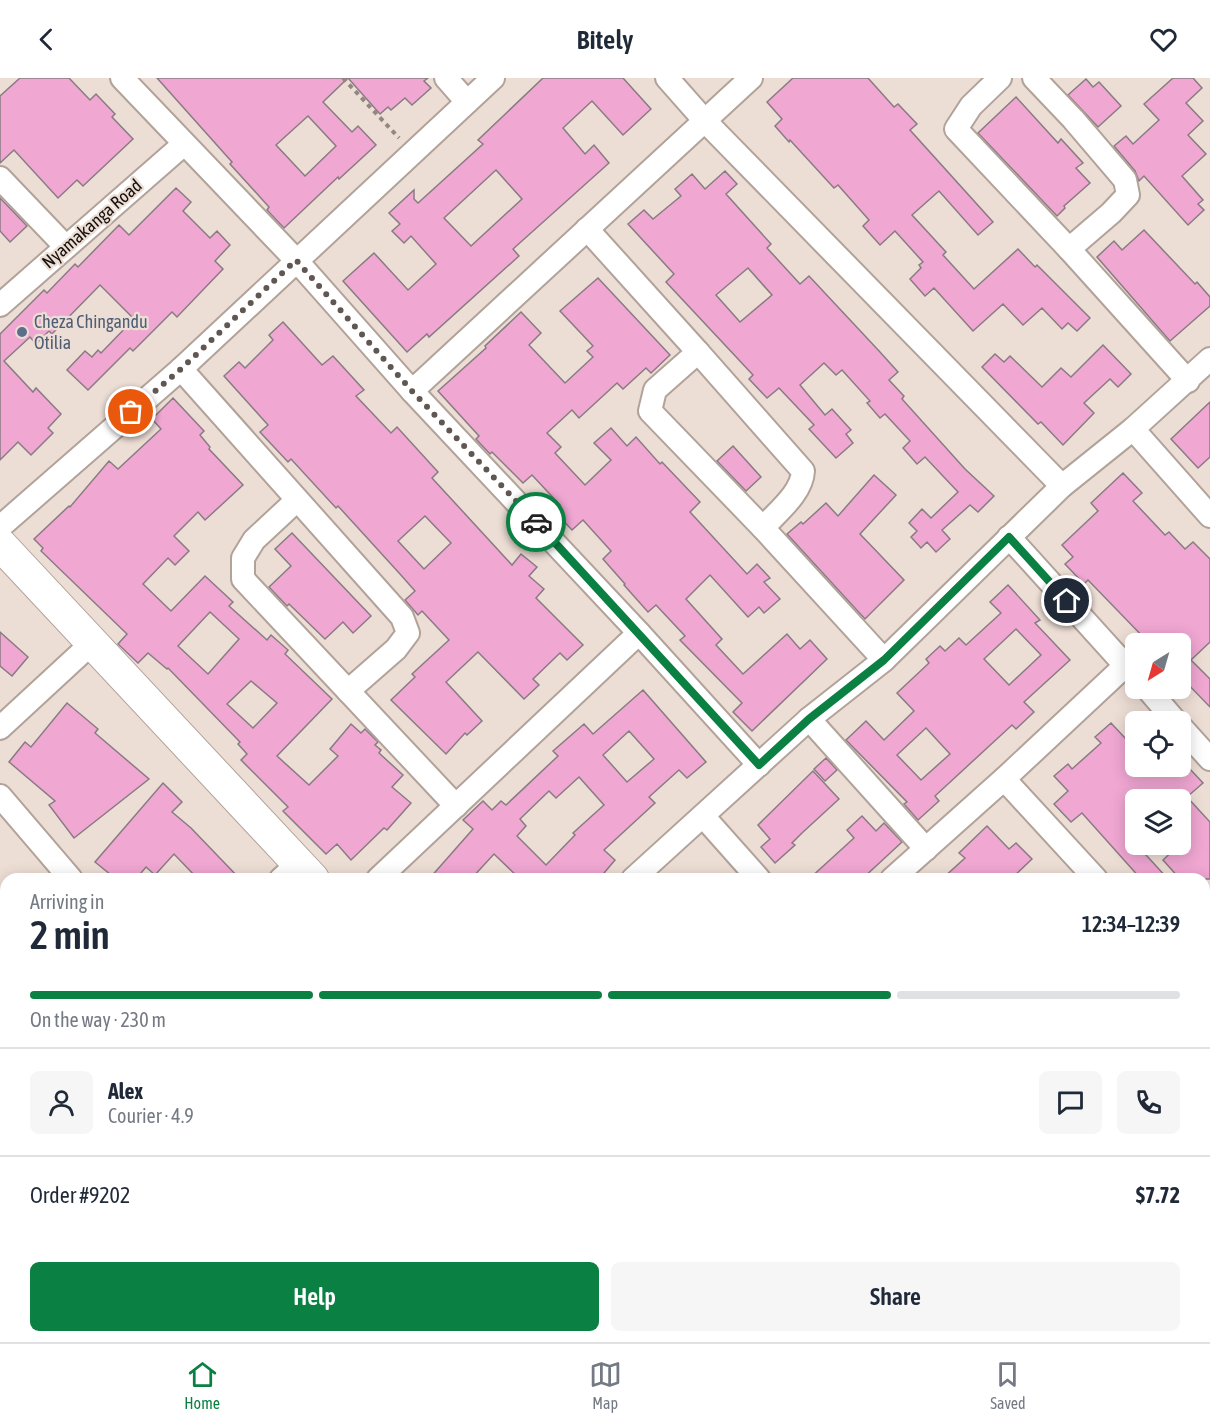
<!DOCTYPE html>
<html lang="en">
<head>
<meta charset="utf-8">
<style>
	:root { --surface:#fff; --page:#f6f6f7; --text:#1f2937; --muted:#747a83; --line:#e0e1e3; --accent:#0b8043 }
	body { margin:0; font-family:"Asap Condensed",sans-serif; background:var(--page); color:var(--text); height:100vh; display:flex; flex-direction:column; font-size:22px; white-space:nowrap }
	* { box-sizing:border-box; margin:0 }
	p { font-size:20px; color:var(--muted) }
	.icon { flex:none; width:33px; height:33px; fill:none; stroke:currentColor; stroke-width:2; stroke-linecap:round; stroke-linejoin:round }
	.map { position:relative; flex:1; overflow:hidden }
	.details { position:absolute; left:0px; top:795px; width:1210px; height:470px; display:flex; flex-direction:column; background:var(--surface); border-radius:18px 18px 0 0; box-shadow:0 3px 15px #0003 }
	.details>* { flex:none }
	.needle { width:39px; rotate:217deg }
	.buttons { position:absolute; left:1125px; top:555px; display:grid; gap:12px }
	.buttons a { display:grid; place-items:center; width:66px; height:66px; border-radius:9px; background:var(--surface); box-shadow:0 3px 15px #0003; font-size:30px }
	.pin { position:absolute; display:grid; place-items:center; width:51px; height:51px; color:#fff; margin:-26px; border:3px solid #fff; border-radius:50%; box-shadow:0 2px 6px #0007 }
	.courier { position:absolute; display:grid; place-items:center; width:60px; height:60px; margin:-30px; border:4px solid #0b8043; border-radius:50%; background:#fff; color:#222; box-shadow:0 2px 8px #0007 }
	.summary em { font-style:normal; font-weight:600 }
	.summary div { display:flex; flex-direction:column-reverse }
	.summary { display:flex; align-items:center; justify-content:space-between; height:102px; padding:0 30px }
	h1 { font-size:39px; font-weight:600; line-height:45px }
	.bar { display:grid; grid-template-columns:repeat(4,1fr); gap:9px 6px; align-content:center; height:72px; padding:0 30px }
	.bar i { height:8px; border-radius:4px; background:var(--line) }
	.bar .current { background:var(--accent) }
	.bar p { grid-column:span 4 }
	.line { display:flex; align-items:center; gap:15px; padding:0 30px; border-top:2px solid var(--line) }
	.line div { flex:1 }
	.round { display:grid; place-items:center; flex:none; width:63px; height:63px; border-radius:9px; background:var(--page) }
	.primary-button { display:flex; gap:12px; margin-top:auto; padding:12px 30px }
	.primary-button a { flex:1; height:69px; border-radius:9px; background:var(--accent); color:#fff; font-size:24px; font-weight:600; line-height:69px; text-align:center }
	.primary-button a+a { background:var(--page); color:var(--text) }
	header { display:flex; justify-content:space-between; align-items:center; height:78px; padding:0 30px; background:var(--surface); font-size:27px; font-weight:600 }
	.tab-bar { display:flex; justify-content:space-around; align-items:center; height:84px; border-top:2px solid var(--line); background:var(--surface); font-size:16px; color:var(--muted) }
	.tab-bar a { display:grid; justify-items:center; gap:3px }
	.tab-bar .current { color:var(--accent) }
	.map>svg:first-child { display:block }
	.building { fill:#f0a7d2; stroke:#897b83; stroke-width:1.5; fill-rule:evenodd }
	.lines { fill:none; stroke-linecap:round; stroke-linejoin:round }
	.street-casing { stroke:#b1a399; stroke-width:26 }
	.secondary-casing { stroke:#b1a399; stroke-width:34 }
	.path { stroke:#928781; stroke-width:4; stroke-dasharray:4.5 4.5; stroke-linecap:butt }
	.street { stroke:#fff; stroke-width:22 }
	.secondary { stroke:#fff; stroke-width:32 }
	.done { stroke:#605752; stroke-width:6; stroke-dasharray:0 10.8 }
	.route { stroke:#0b8043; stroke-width:8 }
	.service-dot { fill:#5c6f8a; stroke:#edded5; stroke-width:2 }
	.labels { text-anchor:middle; stroke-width:4.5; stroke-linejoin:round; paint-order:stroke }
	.street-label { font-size:18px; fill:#140f0c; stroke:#edded5 }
	.service-label { font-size:18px; fill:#4e5e75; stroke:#edded5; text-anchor:start }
</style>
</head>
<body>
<header><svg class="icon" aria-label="back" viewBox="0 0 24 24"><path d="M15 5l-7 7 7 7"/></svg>Bitely<svg class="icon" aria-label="heart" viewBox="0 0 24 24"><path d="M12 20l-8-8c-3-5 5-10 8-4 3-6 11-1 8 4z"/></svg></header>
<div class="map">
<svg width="1210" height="1264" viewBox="0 0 1210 1264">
	<rect width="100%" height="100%" fill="#edded5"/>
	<!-- building -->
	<g class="building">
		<path d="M20,0H69L90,22L96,16L115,36L112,39L133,61L83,108L77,102L58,120L14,72L0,85V18Z"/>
		<path d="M157,0H428L424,3L431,10L412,27L405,20L391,32L388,29L380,36L348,0L323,24L352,54L358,48L376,67L339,101L338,99L284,150L267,132L269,129L230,86L232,84ZM308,38L336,68L305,98L276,67Z"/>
		<path d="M543,0H623L651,31L623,57L592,23L563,50L585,76L594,67L609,85L513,171L519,178L429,259L427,256L407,274L343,203L374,175L408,212L436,186L411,158L404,165L392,153L400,146L389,135L414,112V121L418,125L483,66L478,62ZM496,92L522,121L471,168L444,140Z"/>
		<path d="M793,0H868L894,29L898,26L917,46L910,52L993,144L978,157L939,113L912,137L946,174L943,177L974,211L1018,171L1035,189L1037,187L1090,240L1077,253L1068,245L1062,251L1042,230L1023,247L1003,226L973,253L934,210L925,218L910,201L921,190L919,187L923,184L895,153L880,167L863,148L869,142L838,107L834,110L790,62L789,64L775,48L782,41L767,24Z"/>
		<path d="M1173,0H1193L1202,10L1186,25L1203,43L1188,57L1206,76L1182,98L1203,122L1198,126L1204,132L1188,147L1144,98L1139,103L1135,93L1114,68L1126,58L1133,66L1159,42L1144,26Z"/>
		<path d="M1086,1L1093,9L1099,4L1121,28L1098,49L1068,17Z"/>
		<path d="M1016,19L1058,65L1061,61L1083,85L1076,90L1090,105L1064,128L1065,130L1057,138L978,55Z"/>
		<path d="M725,93L737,106L726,116L771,166L767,170L800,206L809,198L880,274L898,294L889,302L904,318L902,321L965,391L994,418L978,434L970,427L942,452L950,461L936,474L927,464L921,470L911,459L917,453L909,445L922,431L931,440L958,414L925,379L917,386L903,370L910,363L885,336L880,340L867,325L870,323L842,292L836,297L824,285L800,307L825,337L832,331L851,352L846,356L853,365L836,380L809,351L814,347L779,310L767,320L749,301L753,297L666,204L674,196L628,146L644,132L653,141L681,118L675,111L692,96L705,111ZM748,190L772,217L740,244L716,217Z"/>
		<path d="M176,110L191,124L183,133L210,160L217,153L230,167L215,183L223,191L177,239L172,234L133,273L130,270L88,312L67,292L85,273L92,279L98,272L101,275L134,241L100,207L52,256L49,253L36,266L30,259L4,283L33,314L36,310L61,336L48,350L53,355L31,377L18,364L0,382V256L44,212L47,215L75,186L78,189L119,147L129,157Z"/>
		<path d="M0,120L27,148L10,164L0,153Z"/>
		<path d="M1144,152L1195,206L1197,204L1210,219V228L1170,263L1097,179L1114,163L1122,172Z"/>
		<path d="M598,200L670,277L651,295L646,290L623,311L617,305L579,340L572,332L547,355L561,369L555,375L585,407L611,382L594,365L611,350L627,368L636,359L660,386L662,384L700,424L690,434L747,496L757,486L770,500L764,504L780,521L764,535L759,529L748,539L710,497L686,521L722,561L716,567L743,596L787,556L800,571L810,562L827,581L752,653L733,634L742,625L680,562L685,558L656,527L648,534L624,507L625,506L603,481L611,473L583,442L572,452L554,433L560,427L532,397L523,405L492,374L490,376L476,361L479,358L438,313L486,270L485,268L521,234L541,255L529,267L565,305L593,279L587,273L593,268L560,233Z"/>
		<path d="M283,244L322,287L333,278L364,312L356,318L391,355L397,349L438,394L432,400L512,487L521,476L537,489L529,498L544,511L536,520L583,567L567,582L560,575L533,601L539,607L524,621L478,574L446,604L482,643L467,657L465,655L446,676L391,622L415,599L412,596L449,562L422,533L418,537L405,522L415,513L400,496L338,428L336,430L291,381L288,384L260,354L268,347L224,298L239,284L245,290L273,262L269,257ZM425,438L451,465L424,491L398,463Z"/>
		<path d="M1103,267L1131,296L1118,309L1110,301L1084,325L1094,335L1063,367L1041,344L1038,346L982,289L995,276L1004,284L1010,278L1042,309L1061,290L1071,299Z"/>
		<path d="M173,320L204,353L200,357L210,369L209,371L243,407L205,442L198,434L174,458L189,473L175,487L168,480L143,506L171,533L205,498L233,524L229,528L267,562L271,557L288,572L285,576L332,621L277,678L309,707L338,678L330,671L351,646L361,655L365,651L378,664L375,667L381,672L379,675L403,697L392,709L411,725L387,752L384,750L351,782L337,766L326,776L283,733L288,729L241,682L247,676L238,666L240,664L168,590L167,591L148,575L138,585L118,566L127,556L41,473L43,470L34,461L69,428L70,429L109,383L118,391L161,351L152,341ZM210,534L239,561L208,596L178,568ZM251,603L277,625L253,650L227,626Z"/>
		<path d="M1210,324V379L1198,390L1171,361Z"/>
		<path d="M733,368L761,399L746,413L717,383Z"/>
		<path d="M1123,395L1142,415L1133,423L1165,457L1169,454L1185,471L1193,464L1210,481V564L1191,582L1210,601V629L1180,598V566H1150L1088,502L1084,506L1065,486L1073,479L1062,467L1098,433L1091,425Z"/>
		<path d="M874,397L896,417L860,456L904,502L865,541L787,456L801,444L803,446L826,425L838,438Z"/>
		<path d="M292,455L371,538L353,555L343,544L325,561L289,526L287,528L269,509L291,488L275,471Z"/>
		<path d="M1008,507L1040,542L1035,545L1070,582L1024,624L1034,634L1016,651L1012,647L999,659L935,718L939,723L918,742L904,726L907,724L846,662L866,643L884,662L914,633L897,615L929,585L926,581L940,568L945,573L959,560L966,567L1001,535L990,524ZM1016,551L1041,577L1009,607L984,581ZM926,650L950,676L921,702L897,677Z"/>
		<path d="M0,554L28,579L12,598L0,588Z"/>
		<path d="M643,612L706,684L687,700L679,692L649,719L655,725L604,772L615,782L599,801H520L494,776L471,801H429L473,751L463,742L483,723L492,732L501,723L506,727L558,678L553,673L584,646L593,656ZM629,653L654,681L627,704L603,677ZM579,699L604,727L573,755L575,757L546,787L517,758L526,748L520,741L549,713L556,720Z"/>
		<path d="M67,625L98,651L95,655L149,701L74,760L49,727L55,723L9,684L25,664L31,669Z"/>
		<path d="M1111,645L1126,661L1136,653V688H1174L1182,698L1190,691L1203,705L1187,719L1210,744V801H1180L1163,782L1180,766V722H1136V735L1127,743L1135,752L1129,757L1136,766L1168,801H1141L1082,735L1071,744L1054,726L1068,713L1054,698L1068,686L1072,691L1101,665L1095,659Z"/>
		<path d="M826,680L837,692L825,703L814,691Z"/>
		<path d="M813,693L839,721L802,755L792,765L795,767L775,785L761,769L770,761L758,747Z"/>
		<path d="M163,705L182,724L172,734L191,750L240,801H198L174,776L155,797L146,789L136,801H116L95,784Z"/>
		<path d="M862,738L876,753L884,745L902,764L862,801H809L854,760L847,752Z"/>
		<path d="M987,748L1009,771L1016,765L1032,781L1011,801H942L965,780L959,775Z"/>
	</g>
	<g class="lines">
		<!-- street casing -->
		<g class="street-casing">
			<g id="street">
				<path d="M122,0L296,182L412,313L639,555L759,687"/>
				<path d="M446,0L467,24"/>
				<path d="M667,0L705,43L1062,408"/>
				<path d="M1000,0L971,28L956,51L1069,171"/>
				<path d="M1034,0L1073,41L1125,102L1128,117L1111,135L1069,171L1188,303"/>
				<path d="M0,100L66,169"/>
				<path d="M587,151L698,274L655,312L650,333L763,450L884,582"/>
				<path d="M0,227L184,66"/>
				<path d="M698,274L803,393C802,415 777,434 763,450"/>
				<path d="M181,291L402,539L408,555L396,571L348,613"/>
				<path d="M412,313L751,0"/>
				<path d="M1133,351L1210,438"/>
				<path d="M297,422L254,462L243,480V501L456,728"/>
				<path d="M0,449L181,291L493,0"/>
				<path d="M1009,459L1134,597"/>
				<path d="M1147,610L1176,644"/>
				<path d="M809,641L926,771"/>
				<path d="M1180,648L1210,681"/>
				<path d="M0,650L92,565"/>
				<path d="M1004,701L1096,801"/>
				<path d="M0,718L71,801"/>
				<path d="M703,738L759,801"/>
				<path d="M281,801L299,785"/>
				<path d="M378,801L639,555"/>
				<path d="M633,801L809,641L884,582L1062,408L1133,351L1210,281"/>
				<path d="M892,801L1004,701L1126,587"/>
				<path d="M0,977L6,984"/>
				<path d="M0,1054L6,1049"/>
				<path d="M0,1074L6,1081"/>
				<path d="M171,1258L176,1264"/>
				<path d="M454,1258L456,1264"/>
			</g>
		</g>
		<!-- secondary casing -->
		<g class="secondary-casing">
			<g id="secondary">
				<path d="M0,466L313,801"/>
				<path d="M659,1258L661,1264"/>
			</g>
		</g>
		<!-- path -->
		<path class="path" d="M343,0L399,60"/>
		<!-- street -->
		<use href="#street" class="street"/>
		<!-- secondary -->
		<use href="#secondary" class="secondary"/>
	</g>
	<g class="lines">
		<!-- done -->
		<path class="done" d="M131,334L181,291L296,182L412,313L536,444"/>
		<!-- route -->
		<path class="route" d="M536,444L759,687L809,641L884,582L1009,459L1067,523"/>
	</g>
	<!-- markers -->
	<circle class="service-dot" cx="22" cy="254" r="6"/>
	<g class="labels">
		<!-- street labels -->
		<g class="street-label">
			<text transform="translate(92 146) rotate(-41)" y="6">Nyamakanga Road</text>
		</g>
		<!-- service labels -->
		<g class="service-label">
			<text x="34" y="250">Cheza Chingandu<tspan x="34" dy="21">Otilia</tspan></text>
		</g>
	</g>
</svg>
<div class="buttons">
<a><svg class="needle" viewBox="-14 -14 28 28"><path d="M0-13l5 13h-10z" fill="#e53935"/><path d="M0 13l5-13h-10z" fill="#747a83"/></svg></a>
<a><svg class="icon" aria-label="locate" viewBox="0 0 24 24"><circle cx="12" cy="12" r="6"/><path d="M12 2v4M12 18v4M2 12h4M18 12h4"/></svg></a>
<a><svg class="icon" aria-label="layers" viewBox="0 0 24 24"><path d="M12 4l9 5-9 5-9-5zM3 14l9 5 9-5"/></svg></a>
</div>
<div class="pin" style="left:131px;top:334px;background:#ea580c"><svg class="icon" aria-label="bag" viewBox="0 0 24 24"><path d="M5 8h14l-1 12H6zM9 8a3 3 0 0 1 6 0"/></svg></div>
<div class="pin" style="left:1067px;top:523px;background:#1f2937"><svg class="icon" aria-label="home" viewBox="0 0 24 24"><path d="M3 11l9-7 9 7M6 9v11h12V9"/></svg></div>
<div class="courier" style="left:536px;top:444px"><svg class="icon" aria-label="car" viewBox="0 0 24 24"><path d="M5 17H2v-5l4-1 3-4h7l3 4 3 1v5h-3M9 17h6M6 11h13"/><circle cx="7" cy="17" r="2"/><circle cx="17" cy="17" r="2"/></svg></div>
<section class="details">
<div class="summary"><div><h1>2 min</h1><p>Arriving in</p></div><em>12:34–12:39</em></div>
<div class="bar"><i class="current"></i><i class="current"></i><i class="current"></i><i></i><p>On the way · 230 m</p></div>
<div class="line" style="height:108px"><a class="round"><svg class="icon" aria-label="person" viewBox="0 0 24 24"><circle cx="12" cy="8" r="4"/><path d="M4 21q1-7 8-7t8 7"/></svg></a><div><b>Alex</b><p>Courier · 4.9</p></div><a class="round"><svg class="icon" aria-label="chat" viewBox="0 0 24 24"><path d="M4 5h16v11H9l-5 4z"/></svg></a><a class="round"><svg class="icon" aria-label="phone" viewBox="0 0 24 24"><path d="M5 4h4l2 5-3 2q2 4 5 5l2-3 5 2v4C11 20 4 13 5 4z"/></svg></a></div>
<div class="line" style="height:78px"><div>Order #9202</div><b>$7.72</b></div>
<div class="primary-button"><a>Help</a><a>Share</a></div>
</section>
</div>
<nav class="tab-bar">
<a class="current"><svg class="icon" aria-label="home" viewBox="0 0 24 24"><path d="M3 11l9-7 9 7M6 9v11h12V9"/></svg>Home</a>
<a><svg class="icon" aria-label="map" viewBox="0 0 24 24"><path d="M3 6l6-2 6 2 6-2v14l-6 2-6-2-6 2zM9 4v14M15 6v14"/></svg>Map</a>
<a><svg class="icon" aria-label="saved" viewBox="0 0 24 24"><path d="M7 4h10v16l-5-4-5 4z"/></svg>Saved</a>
</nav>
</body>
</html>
